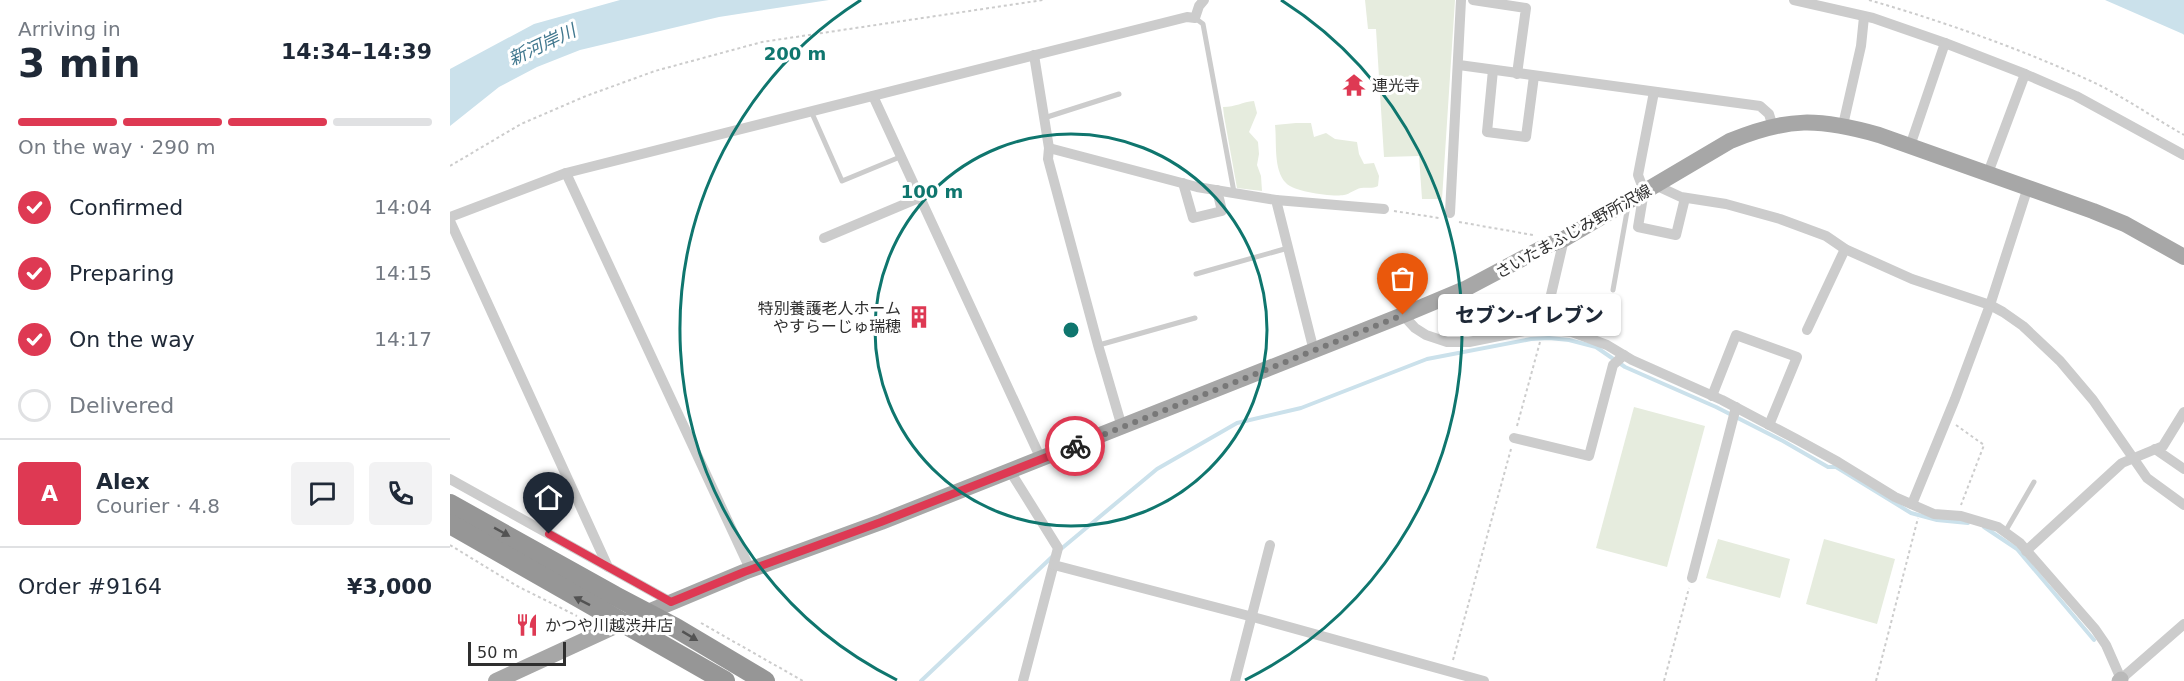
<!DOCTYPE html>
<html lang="en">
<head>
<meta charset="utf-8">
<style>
	:root { --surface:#fff; --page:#f2f2f3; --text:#1f2937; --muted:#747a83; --line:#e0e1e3; --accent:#de3953 }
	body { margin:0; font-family:"DejaVu Sans","Noto Sans JP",sans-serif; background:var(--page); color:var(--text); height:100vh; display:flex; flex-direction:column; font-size:22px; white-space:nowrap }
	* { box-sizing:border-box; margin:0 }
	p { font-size:20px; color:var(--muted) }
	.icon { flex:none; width:33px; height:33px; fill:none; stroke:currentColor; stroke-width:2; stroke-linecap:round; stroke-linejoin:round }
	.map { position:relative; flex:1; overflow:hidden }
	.details { display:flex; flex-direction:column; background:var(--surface); width:450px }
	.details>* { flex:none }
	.scale { position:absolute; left:18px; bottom:15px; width:98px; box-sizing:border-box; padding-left:6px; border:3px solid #2f2f2f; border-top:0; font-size:16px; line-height:21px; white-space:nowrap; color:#2f2f2f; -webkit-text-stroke:4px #fff; paint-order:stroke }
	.pin { position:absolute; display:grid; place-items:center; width:51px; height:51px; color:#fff; margin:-62px -26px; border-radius:50% 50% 50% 0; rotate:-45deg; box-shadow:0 0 6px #0007 }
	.pin .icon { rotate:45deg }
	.courier { position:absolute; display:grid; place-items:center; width:60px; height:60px; margin:-30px; border:4px solid #de3953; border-radius:50%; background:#fff; color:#222; box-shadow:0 2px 8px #0007 }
	.bubble { position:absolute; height:42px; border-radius:6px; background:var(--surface); box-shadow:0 2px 4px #0004; font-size:20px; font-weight:800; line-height:42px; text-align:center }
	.summary em { font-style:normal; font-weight:800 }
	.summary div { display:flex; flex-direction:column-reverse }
	.summary { display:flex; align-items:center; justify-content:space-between; height:102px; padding:0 18px }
	h1 { font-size:39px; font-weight:800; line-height:45px }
	.bar { display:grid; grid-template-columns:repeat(4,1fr); gap:9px 6px; align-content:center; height:72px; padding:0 18px }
	.bar i { height:8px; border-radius:4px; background:var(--line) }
	.bar .on { background:var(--accent) }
	.bar p { grid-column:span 4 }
	.line { display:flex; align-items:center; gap:15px; padding:0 18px; border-top:2px solid var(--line) }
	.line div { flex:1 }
	.round { display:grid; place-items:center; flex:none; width:63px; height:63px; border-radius:6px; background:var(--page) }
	ol { padding:0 18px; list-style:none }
	li { display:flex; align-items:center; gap:18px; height:66px }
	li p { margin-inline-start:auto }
	li .icon { padding:6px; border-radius:50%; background:var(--accent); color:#fff; stroke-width:4 }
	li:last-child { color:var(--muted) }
	li i { width:33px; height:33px; border:3px solid var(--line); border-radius:50% }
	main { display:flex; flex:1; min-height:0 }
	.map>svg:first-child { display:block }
	.green { fill:#e6ecde }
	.water { fill:#cbe1eb }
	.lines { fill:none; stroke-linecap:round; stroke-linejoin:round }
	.stream { stroke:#cbe1eb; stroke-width:4 }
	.path { stroke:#ccc; stroke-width:2; stroke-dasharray:3 3; stroke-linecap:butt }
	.lane { stroke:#ccc; stroke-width:5 }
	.street { stroke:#ccc; stroke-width:10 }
	.secondary { stroke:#b9b9b9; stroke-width:15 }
	.primary { stroke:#a7a7a7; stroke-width:16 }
	.highway { stroke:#969696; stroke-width:20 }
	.oneway { fill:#535353 }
	.done { stroke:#787878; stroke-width:6; stroke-dasharray:0 10.8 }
	.route { stroke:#de3953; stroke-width:8 }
	.ring { fill:none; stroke:#0f766e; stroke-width:3 }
	.labels { text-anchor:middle; stroke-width:6; stroke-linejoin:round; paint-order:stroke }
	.poi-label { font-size:16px; fill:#2f2f2f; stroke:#fff; text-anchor:start }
	.street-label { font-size:16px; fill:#2f2f2f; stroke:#fff }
	.water-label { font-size:18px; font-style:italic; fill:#40778e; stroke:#fff }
	.centre { fill:#0f766e; stroke:#fff; stroke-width:3 }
	.ring-label { font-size:18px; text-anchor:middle; font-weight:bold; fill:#0f766e; stroke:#fff; stroke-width:6; stroke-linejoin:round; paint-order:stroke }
</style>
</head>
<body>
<main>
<section class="details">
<div class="summary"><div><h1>3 min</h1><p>Arriving in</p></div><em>14:34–14:39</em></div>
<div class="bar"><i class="on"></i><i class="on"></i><i class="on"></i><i></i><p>On the way · 290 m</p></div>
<ol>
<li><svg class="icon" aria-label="check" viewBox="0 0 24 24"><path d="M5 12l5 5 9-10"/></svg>Confirmed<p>14:04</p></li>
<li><svg class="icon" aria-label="check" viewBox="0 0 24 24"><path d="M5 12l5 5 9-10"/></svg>Preparing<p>14:15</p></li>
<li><svg class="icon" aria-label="check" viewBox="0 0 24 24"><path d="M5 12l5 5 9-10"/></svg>On the way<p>14:17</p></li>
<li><i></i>Delivered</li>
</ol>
<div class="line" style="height:108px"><b class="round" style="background:var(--accent);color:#fff">A</b><div><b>Alex</b><p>Courier · 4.8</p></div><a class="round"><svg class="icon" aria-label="chat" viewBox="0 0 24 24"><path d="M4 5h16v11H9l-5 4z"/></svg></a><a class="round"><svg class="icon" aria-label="phone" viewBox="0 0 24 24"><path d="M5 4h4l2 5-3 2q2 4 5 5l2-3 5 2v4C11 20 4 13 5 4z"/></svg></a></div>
<div class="line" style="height:78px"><div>Order #9164</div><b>¥3,000</b></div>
</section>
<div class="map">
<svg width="1734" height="681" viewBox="0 0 1734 681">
	<rect width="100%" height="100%" fill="#fff"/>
	<!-- green -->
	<g class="green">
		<path d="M915,0H1005L992,199H972L969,156L934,157L926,29H918Z"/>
		<path d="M804,101L807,113L799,132L808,142L809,154L807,165L811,176L812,191L787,188L774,116L773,107C786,107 792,102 804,101Z"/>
		<path d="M846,123H861L864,137L876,133L885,139L907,142L909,154L914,164L924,163L929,176L928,186C922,189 918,187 911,188C905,189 900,194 894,195C882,197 844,192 836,183C823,170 827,142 825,125Z"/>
		<path d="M1184,407L1255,426L1217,567L1146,548Z"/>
		<path d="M1268,539L1340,559L1330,598L1256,578Z"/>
		<path d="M1374,539L1445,559L1427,624L1356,604Z"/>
	</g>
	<!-- water -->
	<g class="water">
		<path d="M170,0H379L269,17L130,50L87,67L49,87L0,126V69L84,24Z"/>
		<path d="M1655,0H1734V35L1733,34Z"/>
	</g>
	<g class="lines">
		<!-- stream -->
		<g class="stream">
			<path d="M1534,527L1567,549L1644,640"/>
			<path d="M611,549L707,469L787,423L851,408L977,359L1081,339L1099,338L1119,340L1146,347L1175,367L1266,407L1333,441L1378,467H1386L1461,513L1487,520L1518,523"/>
			<path d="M471,681L603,556"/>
		</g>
		<!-- path -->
		<g class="path">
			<path d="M1419,0C1495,22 1571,49 1643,82C1674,97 1704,118 1734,135"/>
			<path d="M0,166L71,124L136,96L205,71L312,42L593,0"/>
			<path d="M944,211L989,218"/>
			<path d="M1009,222L1083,235"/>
			<path d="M1506,425L1534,445L1511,505"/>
			<path d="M1067,426L1090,342"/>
			<path d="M0,545L67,586L127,616"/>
			<path d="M251,623L353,681"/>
			<path d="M1003,660L1061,449"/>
			<path d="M1214,681L1239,588"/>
			<path d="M1426,681L1468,518"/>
		</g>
		<!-- lane -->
		<g class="lane">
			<path d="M745,18L753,24L784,192"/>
			<path d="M361,111L392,181L450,157"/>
			<path d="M594,118L669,94"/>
			<path d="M746,274L838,248"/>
			<path d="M1163,290L1178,206"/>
			<path d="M649,345L745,318"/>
			<path d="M1555,532L1584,482"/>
		</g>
		<!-- street -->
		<g class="street">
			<path d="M1023,0L1076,8L1067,74"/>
			<path d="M1344,0L1423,18L1495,43L1575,74L1626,96L1734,155"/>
			<path d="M584,55L599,148L598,159L648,345L672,427"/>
			<path d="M1009,65L1310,106L1319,114L1323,127"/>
			<path d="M1043,70L1037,132L1076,137L1084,76"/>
			<path d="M1204,92L1188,175L1194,191L1188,227L1226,235L1235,198"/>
			<path d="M423,96L591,459"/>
			<path d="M1393,125L1411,46L1414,17"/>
			<path d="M1460,146L1495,43"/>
			<path d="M599,148L747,187L826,200L864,351"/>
			<path d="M116,173L301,571"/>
			<path d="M1538,173L1575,74"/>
			<path d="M733,183L743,218L772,211L767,190"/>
			<path d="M1205,185L1231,197L1276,204L1330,219L1376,236L1395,249L1462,279L1540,305L1553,312L1573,326L1610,361L1643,400L1697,478L1734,505"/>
			<path d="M826,200L934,209"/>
			<path d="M1000,213L1011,0"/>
			<path d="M0,217L116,173L737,17L745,18L749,6L754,0"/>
			<path d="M0,221L158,567"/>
			<path d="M374,238L469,198"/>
			<path d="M953,315L965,328L976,335L997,342H1019L1079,330L1093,329L1122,332L1157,345L1182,360L1272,400L1346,439L1388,462L1445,497L1484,514L1511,516L1548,527L1570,543L1645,629L1656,645L1671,679L1734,624"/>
			<path d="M1093,329L1114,239"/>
			<path d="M1357,330L1395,249"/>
			<path d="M1262,396L1286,335L1347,357L1319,425"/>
			<path d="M1064,438L1139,456L1163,365L1174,355"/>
			<path d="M1705,449L1734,469"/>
			<path d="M560,471L608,548L573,681"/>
			<path d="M0,479L221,602"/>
			<path d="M1462,504L1505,399L1540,305L1578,187"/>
			<path d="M1576,551L1672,463L1713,446L1734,412"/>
			<path d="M604,565L803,617L1034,681"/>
			<path d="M1242,578L1286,407"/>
			<path d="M785,681L820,545"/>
		</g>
		<!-- secondary -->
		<path class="secondary" d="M1669,681L1671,679"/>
		<!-- primary -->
		<path class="primary" d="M46,681L172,623L294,572L431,522L953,315L1015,289L1096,246L1114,239L1280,141C1338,117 1369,118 1429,135L1643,211L1675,224L1734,257"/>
		<!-- highway -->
		<g class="highway">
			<path d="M0,504L165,596L226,628L315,681"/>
			<path d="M0,524L275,681"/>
		</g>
	</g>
	<!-- one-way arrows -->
	<defs><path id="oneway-solid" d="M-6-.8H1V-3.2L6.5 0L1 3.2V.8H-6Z" transform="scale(1.5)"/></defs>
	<g class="oneway">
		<use href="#oneway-solid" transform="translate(52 532) rotate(29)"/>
		<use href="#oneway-solid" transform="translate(132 601) rotate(-153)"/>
		<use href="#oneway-solid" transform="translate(240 636) rotate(31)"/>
	</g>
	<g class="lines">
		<!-- done -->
		<path class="done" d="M625,446L953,315"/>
		<!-- route -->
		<path class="route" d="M99,534L221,602L294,572L431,522L625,446"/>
	</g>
	<!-- distance rings -->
	<g class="ring">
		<circle cx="621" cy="330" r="196"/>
		<path d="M447 680A391 391 0 0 1 411 0M831 0A391 391 0 0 1 795 680"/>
	</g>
	<!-- icons -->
	<defs>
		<g id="temple-bare" transform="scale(1.8)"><path d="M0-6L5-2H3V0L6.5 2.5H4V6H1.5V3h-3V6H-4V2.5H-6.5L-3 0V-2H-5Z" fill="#de3953" stroke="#fff" stroke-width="2.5" paint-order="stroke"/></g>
		<g id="building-bare" transform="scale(1.8)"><path d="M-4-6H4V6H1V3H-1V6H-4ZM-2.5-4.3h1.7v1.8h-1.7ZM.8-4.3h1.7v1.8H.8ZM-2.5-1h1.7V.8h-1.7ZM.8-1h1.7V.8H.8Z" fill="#de3953" stroke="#fff" stroke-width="2.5" paint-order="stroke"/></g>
		<g id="restaurant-bare" transform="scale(1.8)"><path d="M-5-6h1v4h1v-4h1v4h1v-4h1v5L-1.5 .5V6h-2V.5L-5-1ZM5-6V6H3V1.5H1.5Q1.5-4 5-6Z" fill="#de3953" stroke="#fff" stroke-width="2.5" paint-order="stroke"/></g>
	</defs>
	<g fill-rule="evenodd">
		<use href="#temple-bare" x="904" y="85"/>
		<use href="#building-bare" x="469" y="317"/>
		<use href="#restaurant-bare" x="77" y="625"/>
	</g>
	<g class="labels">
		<!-- poi labels -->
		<g class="poi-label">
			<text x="922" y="91">連光寺</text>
			<text x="451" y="314" text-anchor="end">特別養護老人ホーム<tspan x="451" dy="18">やすらーじゅ瑞穂</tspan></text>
			<text x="95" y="631">かつや川越渋井店</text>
		</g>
		<!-- street labels -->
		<g class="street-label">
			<text transform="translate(1123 231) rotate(-29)" y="6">さいたまふじみ野所沢線</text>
		</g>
		<!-- water labels -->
		<g class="water-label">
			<text transform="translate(92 45) rotate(-25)" y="6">新河岸川</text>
		</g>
	</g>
	<circle cx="621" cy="330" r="9" class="centre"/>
	<g class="ring-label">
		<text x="345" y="60">200 m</text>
		<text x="482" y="198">100 m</text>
	</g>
</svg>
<div class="scale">50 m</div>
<div class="pin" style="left:953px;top:315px;background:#ea580c"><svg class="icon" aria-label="bag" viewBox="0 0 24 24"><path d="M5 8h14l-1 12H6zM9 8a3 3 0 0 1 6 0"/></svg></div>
<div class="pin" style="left:99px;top:534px;background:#1f2937"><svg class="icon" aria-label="home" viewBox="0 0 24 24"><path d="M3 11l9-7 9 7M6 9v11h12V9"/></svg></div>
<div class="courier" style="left:625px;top:446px"><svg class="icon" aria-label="bike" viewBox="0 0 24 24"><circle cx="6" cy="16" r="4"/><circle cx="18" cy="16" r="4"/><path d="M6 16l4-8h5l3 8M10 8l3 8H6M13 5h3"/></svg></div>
<div class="bubble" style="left:988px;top:294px;width:183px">セブン-イレブン</div>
</div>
</main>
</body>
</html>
